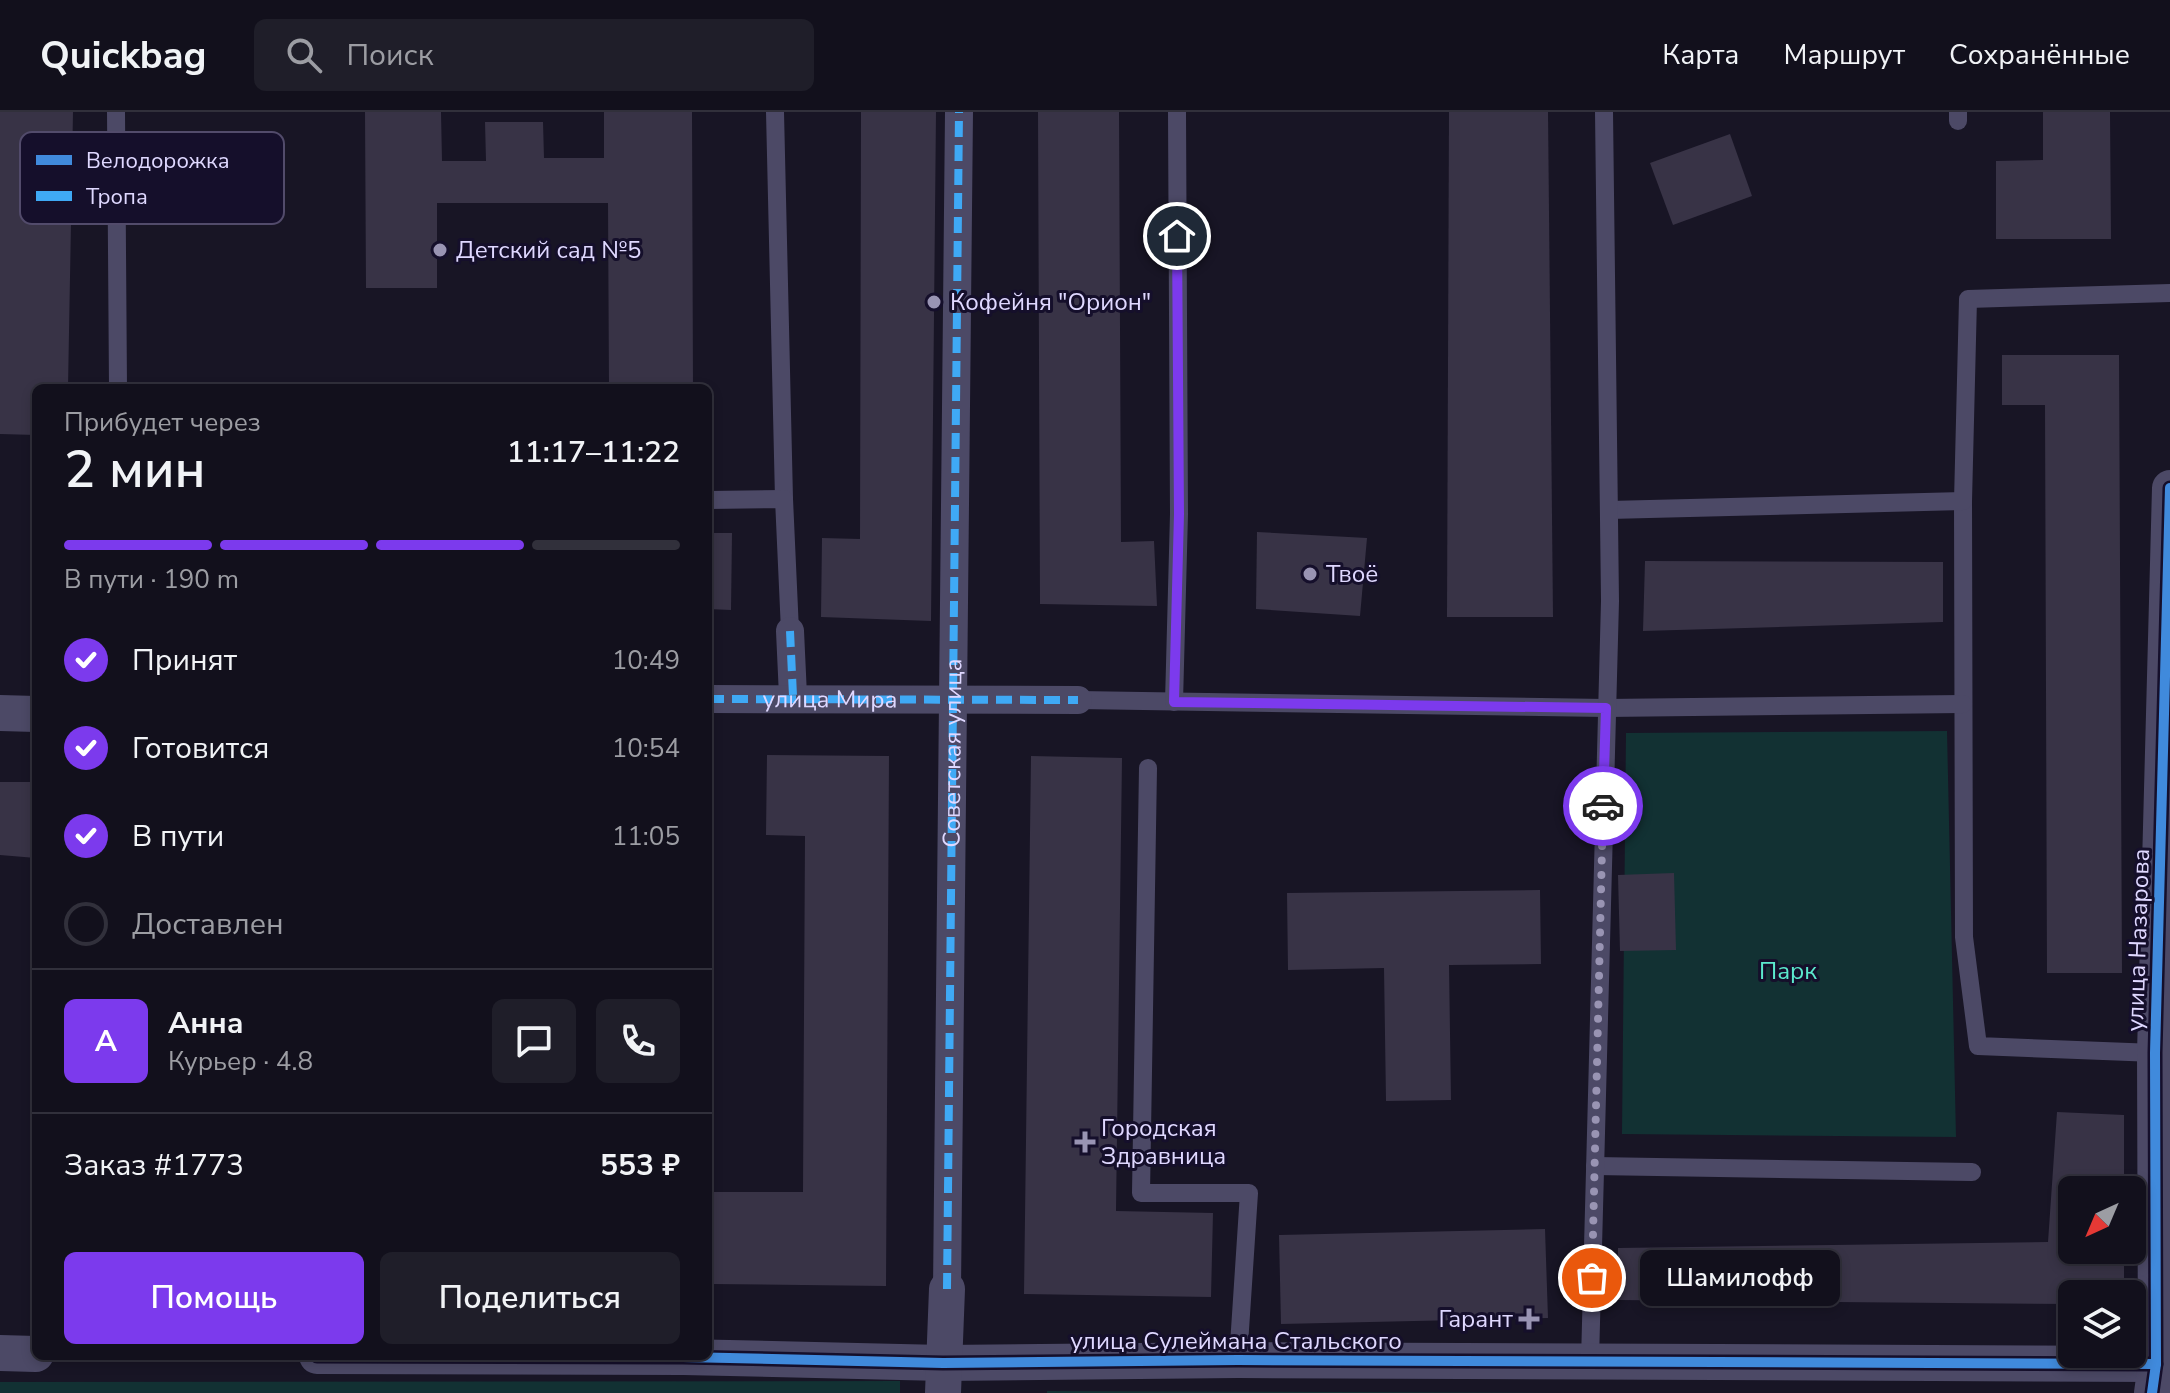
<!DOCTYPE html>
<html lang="ru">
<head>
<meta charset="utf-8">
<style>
	:root { --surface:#12101c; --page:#1f1e29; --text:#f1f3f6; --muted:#9c9da3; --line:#31303b; --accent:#7c3aed }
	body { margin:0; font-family:"Nunito Sans",sans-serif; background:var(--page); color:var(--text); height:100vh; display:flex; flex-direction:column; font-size:30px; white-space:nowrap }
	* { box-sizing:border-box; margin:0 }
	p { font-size:26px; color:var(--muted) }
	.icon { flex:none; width:44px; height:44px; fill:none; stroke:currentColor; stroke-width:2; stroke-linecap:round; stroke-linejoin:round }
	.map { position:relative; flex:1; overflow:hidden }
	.sheet { position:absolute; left:32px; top:272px; width:680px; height:976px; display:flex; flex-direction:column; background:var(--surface); border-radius:12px; box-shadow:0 4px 12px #0003,0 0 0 2px var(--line) }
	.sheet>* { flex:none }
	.needle { width:52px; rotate:224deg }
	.controls { position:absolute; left:2058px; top:1064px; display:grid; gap:16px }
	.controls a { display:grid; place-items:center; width:88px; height:88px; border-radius:12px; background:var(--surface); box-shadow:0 4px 12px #0003,0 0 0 2px var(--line); font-size:40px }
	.pin { position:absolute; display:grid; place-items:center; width:68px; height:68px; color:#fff; margin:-34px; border:4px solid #fff; border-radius:50%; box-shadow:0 2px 8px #0007 }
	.courier { position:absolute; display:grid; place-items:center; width:80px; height:80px; margin:-40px; border:6px solid #7c3aed; border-radius:50%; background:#fff; color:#222; box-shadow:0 2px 10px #0007 }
	.bubble { position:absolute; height:56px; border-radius:12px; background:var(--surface); box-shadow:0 4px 12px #0003,0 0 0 2px var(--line); font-size:26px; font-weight:600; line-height:56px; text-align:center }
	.summary em { font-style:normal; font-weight:600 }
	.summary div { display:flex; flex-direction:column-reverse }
	.summary { display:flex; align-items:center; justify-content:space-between; height:136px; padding:0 32px }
	h1 { font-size:52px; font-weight:600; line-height:60px }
	.bar { display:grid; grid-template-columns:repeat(4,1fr); gap:12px 8px; align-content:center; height:96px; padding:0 32px }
	.bar i { height:10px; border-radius:6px; background:var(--line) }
	.bar .on { background:var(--accent) }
	.bar p { grid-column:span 4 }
	.line { display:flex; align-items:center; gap:20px; padding:0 32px; border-top:2px solid var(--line) }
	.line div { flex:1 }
	.round { display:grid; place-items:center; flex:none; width:84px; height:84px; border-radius:12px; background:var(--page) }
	ol { padding:0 32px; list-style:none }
	li { display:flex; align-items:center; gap:24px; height:88px }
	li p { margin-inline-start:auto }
	li .icon { padding:8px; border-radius:50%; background:var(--accent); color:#fff; stroke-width:4 }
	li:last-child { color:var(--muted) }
	li i { width:44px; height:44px; border:4px solid var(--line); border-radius:50% }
	.cta { display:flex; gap:16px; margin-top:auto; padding:16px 32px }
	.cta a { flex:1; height:92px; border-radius:12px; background:var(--accent); color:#fff; font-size:32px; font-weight:600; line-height:92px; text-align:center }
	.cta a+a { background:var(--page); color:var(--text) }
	header { display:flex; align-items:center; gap:48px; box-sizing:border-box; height:112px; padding:0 40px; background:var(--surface); border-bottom:2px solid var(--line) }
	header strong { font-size:38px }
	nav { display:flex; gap:44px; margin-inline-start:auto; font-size:28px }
	.search { width:560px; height:72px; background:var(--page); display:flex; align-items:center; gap:20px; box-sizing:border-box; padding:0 28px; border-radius:12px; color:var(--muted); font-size:30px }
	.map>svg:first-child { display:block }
	.park { fill:#123133 }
	.building { fill:#383346 }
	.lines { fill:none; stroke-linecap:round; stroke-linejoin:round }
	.path { stroke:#475566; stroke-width:5; stroke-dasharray:4 6; stroke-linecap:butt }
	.service { stroke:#4c4966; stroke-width:18 }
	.pedestrian { stroke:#4c4966; stroke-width:28 }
	.minor { stroke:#4c4966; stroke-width:36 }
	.quiet { stroke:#3fa9f5; stroke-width:8; stroke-dasharray:16 8; stroke-linecap:butt }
	.cycleway-casing { stroke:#150f2b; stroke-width:15 }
	.cycleway { stroke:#408adc; stroke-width:10 }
	.done { stroke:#9994b3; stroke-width:8; stroke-dasharray:0 14.4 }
	.route { stroke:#7c3aed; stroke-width:10 }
	.poi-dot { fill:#9994b3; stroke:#150f2b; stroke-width:3 }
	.labels { text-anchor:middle; stroke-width:6; stroke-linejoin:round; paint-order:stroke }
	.poi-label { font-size:24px; fill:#dfd8ff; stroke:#150f2b; text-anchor:start }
	.street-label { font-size:24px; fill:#dfd8ff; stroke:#150f2b }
	.park-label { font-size:24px; fill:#5be9cd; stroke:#150f2b }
	.key { fill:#150f2b; stroke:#524b6b; stroke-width:2 }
	.key-label { font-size:22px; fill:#dfd8ff }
</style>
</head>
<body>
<header>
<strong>Quickbag</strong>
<div class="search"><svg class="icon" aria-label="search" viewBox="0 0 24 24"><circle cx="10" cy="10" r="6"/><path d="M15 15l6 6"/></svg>Поиск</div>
<nav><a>Карта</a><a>Маршрут</a><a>Сохранённые</a></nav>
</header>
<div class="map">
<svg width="2170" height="1281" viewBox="0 0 2170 1281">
	<rect width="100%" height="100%" fill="#181525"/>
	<!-- park -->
	<g class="park">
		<path d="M1947,619L1956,1025L1622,1022L1626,621Z"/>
		<path d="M900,1269V1281H0V1270Z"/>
		<path d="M1047,1279L1570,1281H1047Z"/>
	</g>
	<!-- building -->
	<g class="building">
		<path d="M0,0H73L68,276H36V323L0,322Z"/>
		<path d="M365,0H441L442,49H486L485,10H543L544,46H604V0H692L693,276H609L608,91H437V176H366Z"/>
		<path d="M861,0H936L931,509L821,505L822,426L860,427Z"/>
		<path d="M1038,0H1119L1121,430L1154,429L1157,494L1040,492Z"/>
		<path d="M1449,0H1548L1553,505H1447Z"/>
		<path d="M2043,0H2110L2111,127H1996V49L2043,48Z"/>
		<path d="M1730,22L1752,84L1673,113L1650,51Z"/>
		<path d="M2002,243H2119L2122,861H2047L2045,293H2002Z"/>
		<path d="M1257,420L1367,426L1360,504L1256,497Z"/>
		<path d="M708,421H732L731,498L708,497Z"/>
		<path d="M1645,449L1943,450V510L1643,519Z"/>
		<path d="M767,643L889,644L886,1174L711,1172V1080H803L805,724L766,723Z"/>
		<path d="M1031,644L1122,646L1116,1099L1213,1101L1211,1185L1024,1182Z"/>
		<path d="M0,670H36V746L0,743Z"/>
		<path d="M1674,761L1676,838L1620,839L1618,763Z"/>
		<path d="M1540,778L1541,852L1449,853L1451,988L1386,989L1384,856L1288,858L1287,781Z"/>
		<path d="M2057,1000L2124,1003V1078H2072V1138H2124V1182H2072V1192L1617,1188L1618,1136L2048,1130Z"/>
		<path d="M1545,1117L1548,1206L1281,1212L1279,1123Z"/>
	</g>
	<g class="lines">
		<!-- path -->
		<path class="path" d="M71,99L90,100"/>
		<!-- service -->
		<g class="service">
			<path d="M116,0L118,276"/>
			<path d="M775,0L784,387"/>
			<path d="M1958,0V9"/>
			<path d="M708,388L784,387L790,519"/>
			<path d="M1963,389L1964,825L1978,934L2155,941"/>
			<path d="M1609,398L1963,389L1968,187L2170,181"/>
			<path d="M1078,588L1606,596L1963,592"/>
			<path d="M1174,590L1179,402L1177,0"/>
			<path d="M1148,656L1141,1081H1249L1238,1248"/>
			<path d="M1595,1054L1972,1060"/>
			<path d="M1590,1249L1610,489L1604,0"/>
		</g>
		<!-- pedestrian -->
		<g class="pedestrian">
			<path d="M790,519L793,584"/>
			<path id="s1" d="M708,587L1078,588"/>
			<path id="s2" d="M947,1177L959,0"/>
		</g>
		<!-- minor -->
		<g class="minor">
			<path d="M0,601L36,602"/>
			<path d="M0,1241L36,1242"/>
			<path d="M317,1244L683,1245L943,1251L1238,1248L2156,1252"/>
			<path d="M943,1281L947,1177"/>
			<path d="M2152,1281L2156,1252L2155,941L2170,376"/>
		</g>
		<!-- quiet -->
		<g class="quiet">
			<path d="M790,519L793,584"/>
			<path d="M708,587L1078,588"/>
			<path d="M947,1177L959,0"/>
		</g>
		<!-- cycleway casing -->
		<g class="cycleway-casing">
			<g id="cycleway">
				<path d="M317,1244L683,1245L943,1251L1238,1248L2156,1252"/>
				<path d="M2152,1281L2156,1252L2155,941L2170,376"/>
			</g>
		</g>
		<!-- cycleway -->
		<use href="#cycleway" class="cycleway"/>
	</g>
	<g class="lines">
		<!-- done -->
		<path class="done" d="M1592,1166L1603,694"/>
		<!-- route -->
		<path class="route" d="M1177,124L1179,402L1174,590L1606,596L1603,694"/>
	</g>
	<!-- markers -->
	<g class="poi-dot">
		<circle cx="440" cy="138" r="8"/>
		<circle cx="934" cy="190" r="8"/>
		<circle cx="1310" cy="462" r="8"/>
		<path d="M1081 1018h8v8h8v8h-8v8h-8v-8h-8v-8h8z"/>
		<path d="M1525 1195h8v8h8v8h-8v8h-8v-8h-8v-8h8z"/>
	</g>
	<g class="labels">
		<!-- poi labels -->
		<g class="poi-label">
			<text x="456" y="146">Детский сад №5</text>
			<text x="950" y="198">Кофейня "Орион"</text>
			<text x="1326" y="470">Твоё</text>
			<text x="1101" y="1024">Городская<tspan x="1101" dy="28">Здравница</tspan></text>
			<text x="1513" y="1215" text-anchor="end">Гарант</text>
		</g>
		<!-- street labels -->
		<g class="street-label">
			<text dy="8" stroke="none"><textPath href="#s1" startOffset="122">улица Мира</textPath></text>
			<text dy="8" stroke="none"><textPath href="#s2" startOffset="536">Советская улица</textPath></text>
			<text transform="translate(2138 828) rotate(-88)" y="8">улица Назарова</text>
			<text x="1236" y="1237">улица Сулеймана Стальского</text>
		</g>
		<!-- park labels -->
		<g class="park-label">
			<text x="1788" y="867">Парк</text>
		</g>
	</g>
	<!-- legend -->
	<rect x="20" y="20" width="264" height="92" rx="12" class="key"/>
	<rect x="36" y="43" width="36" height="10" fill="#408adc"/>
	<rect x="36" y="79" width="36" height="10" fill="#3fa9f5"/>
	<g class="key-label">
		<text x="86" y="56">Велодорожка</text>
		<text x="86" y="92">Тропа</text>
	</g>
</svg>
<div class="controls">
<a><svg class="needle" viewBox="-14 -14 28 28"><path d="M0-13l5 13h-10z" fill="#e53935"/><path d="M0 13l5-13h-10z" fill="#9c9da3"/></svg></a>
<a><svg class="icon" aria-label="layers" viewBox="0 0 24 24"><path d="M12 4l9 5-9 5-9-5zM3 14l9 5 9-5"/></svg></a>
</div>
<div class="pin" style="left:1592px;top:1166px;background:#ea580c"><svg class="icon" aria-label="bag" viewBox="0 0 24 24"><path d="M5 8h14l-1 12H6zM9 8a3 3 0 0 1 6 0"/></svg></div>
<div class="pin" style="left:1177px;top:124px;background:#1f2937"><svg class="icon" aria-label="home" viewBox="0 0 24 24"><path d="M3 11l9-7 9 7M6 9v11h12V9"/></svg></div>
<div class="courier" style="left:1603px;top:694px"><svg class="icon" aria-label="car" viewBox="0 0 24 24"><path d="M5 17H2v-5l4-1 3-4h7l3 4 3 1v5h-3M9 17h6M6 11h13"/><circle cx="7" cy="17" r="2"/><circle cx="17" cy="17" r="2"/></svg></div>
<div class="bubble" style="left:1640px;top:1138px;width:200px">Шамилофф</div>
<section class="sheet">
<div class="summary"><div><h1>2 мин</h1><p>Прибудет через</p></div><em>11:17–11:22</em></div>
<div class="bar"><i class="on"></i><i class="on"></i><i class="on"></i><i></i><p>В пути · 190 m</p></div>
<ol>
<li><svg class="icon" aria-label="check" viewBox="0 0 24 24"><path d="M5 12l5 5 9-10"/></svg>Принят<p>10:49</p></li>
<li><svg class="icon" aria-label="check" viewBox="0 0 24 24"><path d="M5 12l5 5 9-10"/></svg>Готовится<p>10:54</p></li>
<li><svg class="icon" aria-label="check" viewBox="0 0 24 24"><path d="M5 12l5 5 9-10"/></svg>В пути<p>11:05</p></li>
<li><i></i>Доставлен</li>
</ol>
<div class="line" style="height:144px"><b class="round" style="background:var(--accent);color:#fff">А</b><div><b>Анна</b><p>Курьер · 4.8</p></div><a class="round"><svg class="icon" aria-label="chat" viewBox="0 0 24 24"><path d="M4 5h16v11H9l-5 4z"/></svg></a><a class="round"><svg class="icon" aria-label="phone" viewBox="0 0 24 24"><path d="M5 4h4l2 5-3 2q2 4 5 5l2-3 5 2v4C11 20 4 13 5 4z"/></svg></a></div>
<div class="line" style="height:104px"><div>Заказ #1773</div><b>553 ₽</b></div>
<div class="cta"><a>Помощь</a><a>Поделиться</a></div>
</section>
</div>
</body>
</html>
